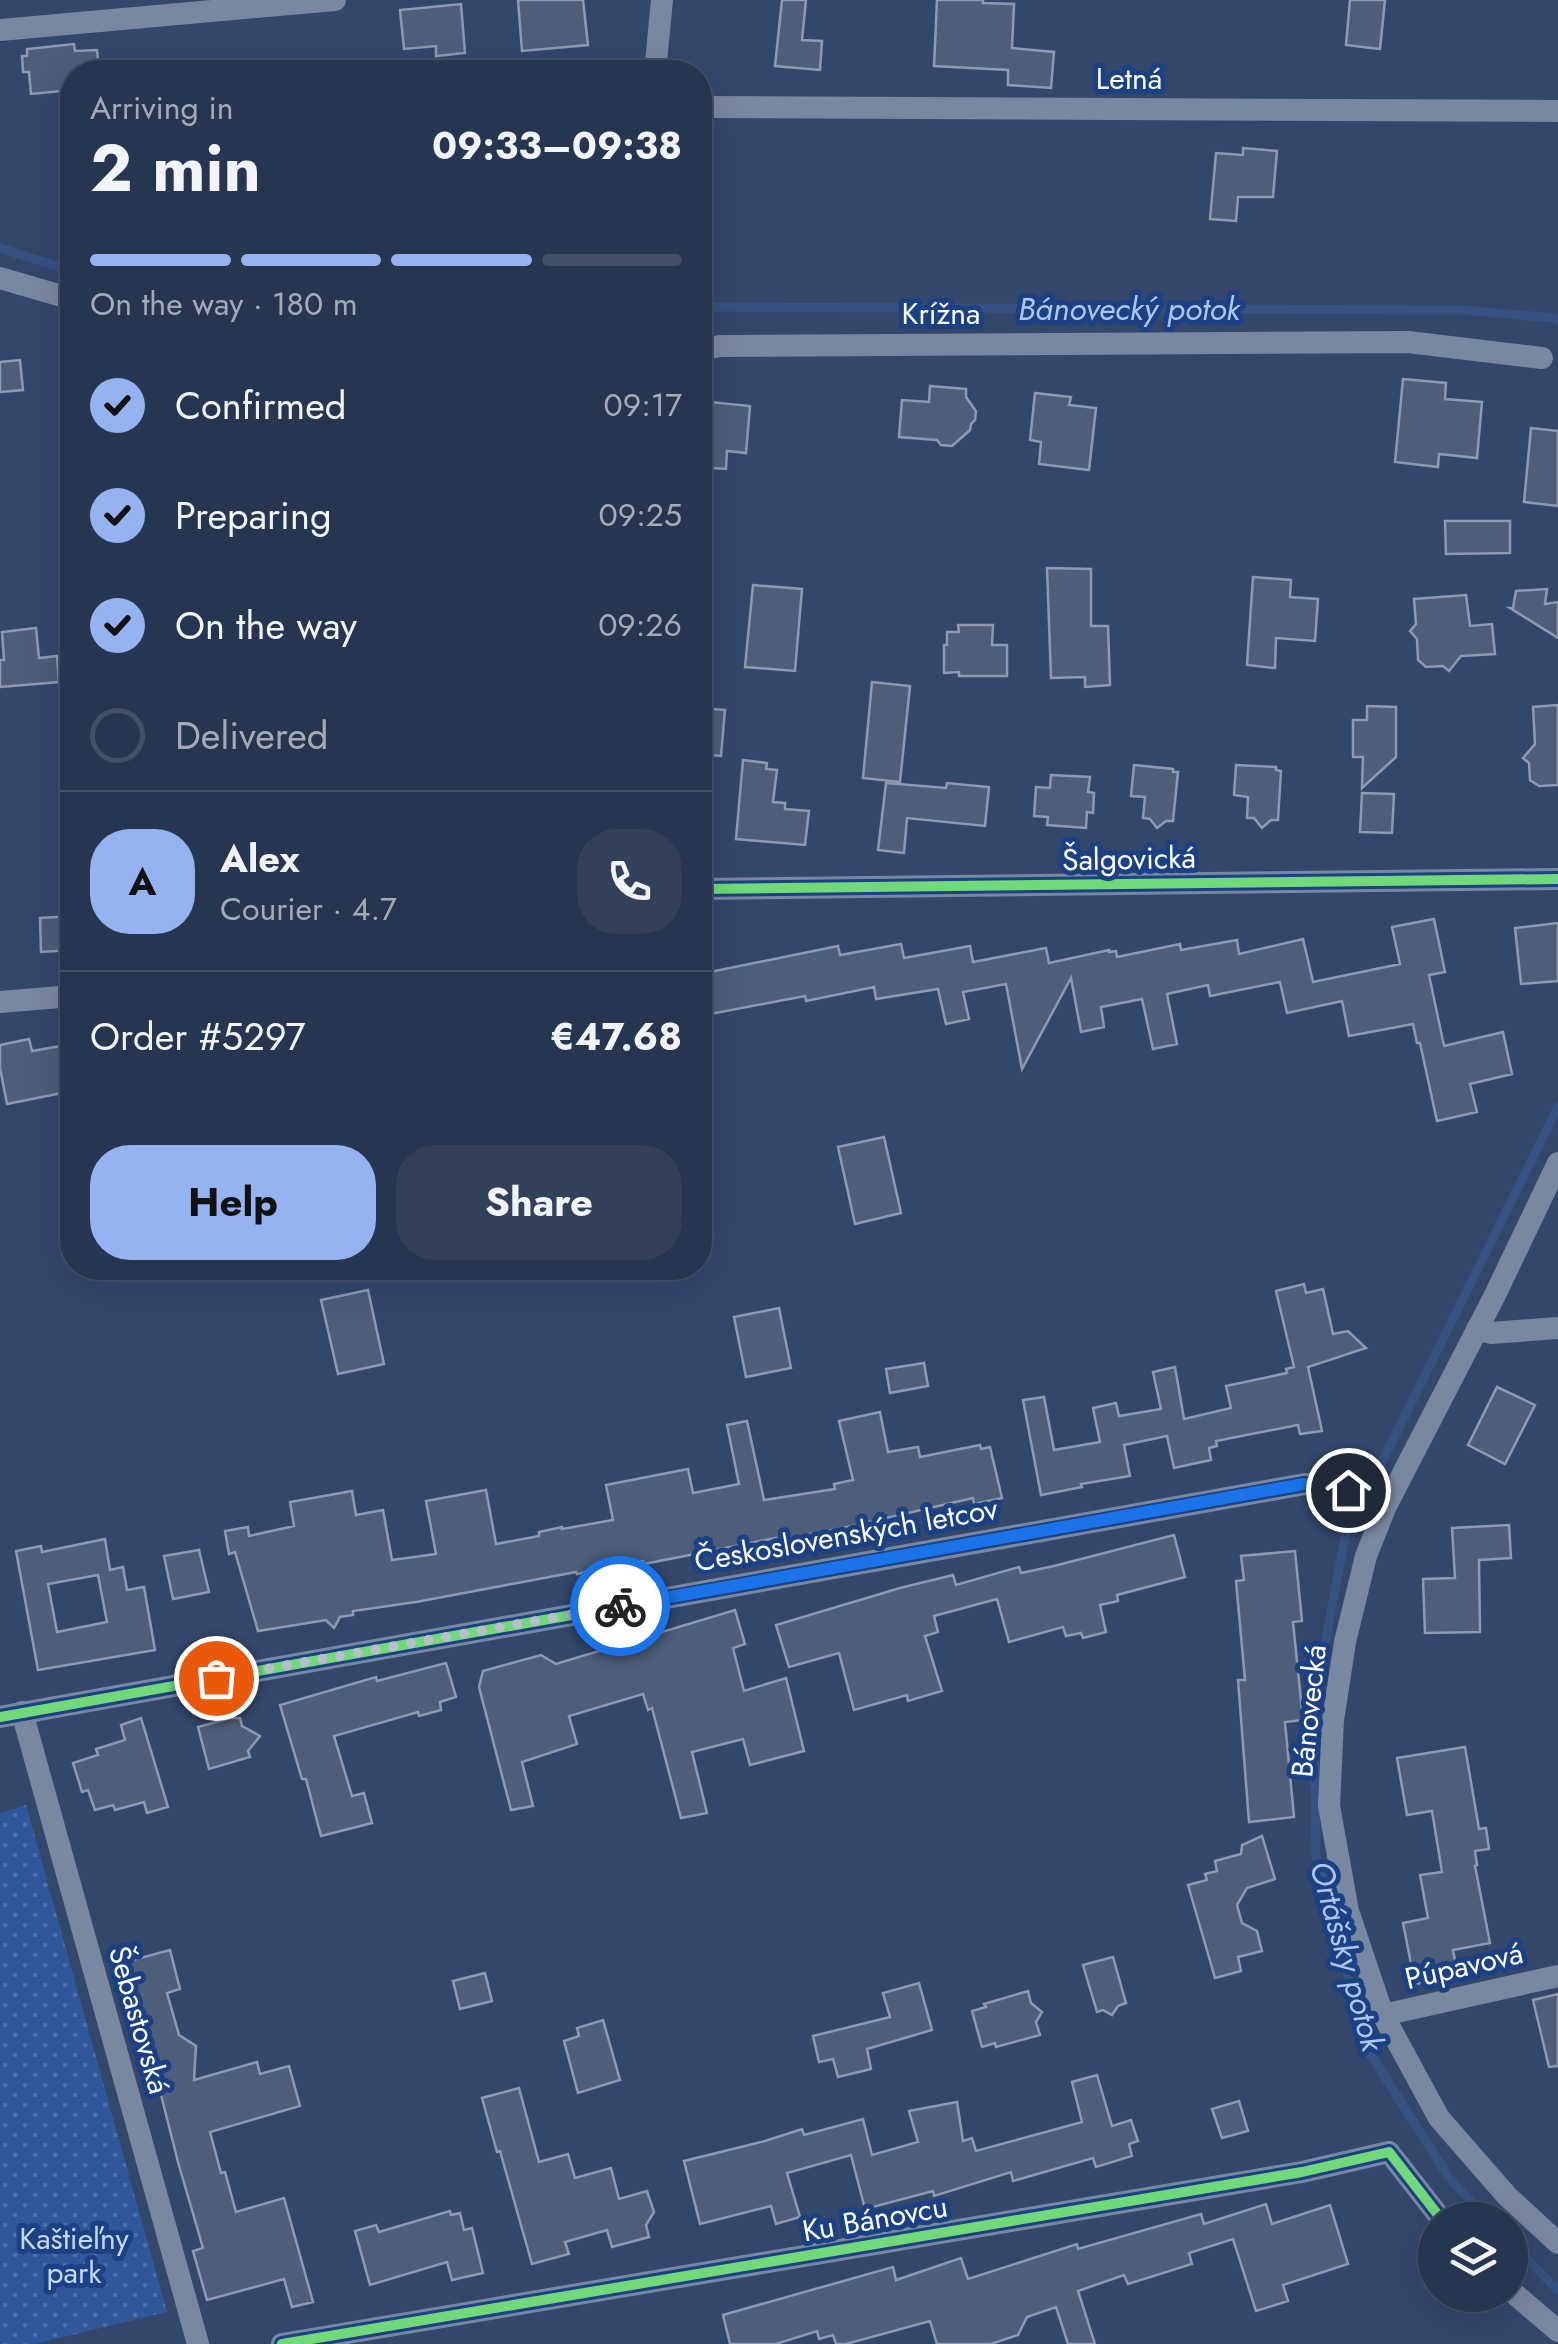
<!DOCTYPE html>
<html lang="en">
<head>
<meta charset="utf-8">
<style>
	:root { --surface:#263550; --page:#32405a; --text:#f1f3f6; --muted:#a4abb7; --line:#425067; --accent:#95b2f1 }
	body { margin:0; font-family:Jost,sans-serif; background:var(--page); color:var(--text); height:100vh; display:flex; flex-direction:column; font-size:38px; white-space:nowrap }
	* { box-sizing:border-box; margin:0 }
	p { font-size:32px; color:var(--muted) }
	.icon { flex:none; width:55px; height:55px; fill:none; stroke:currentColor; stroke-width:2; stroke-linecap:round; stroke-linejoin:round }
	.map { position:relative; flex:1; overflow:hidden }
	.sheet { position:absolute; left:60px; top:60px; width:652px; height:1220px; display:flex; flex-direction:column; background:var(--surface); border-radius:40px; box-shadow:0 10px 40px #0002,0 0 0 2px var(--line) }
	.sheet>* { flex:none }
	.tools { position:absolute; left:1418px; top:2202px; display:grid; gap:20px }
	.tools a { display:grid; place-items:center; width:110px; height:110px; border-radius:50%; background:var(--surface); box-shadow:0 10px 40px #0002,0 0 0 2px var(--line); font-size:50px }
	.pin { position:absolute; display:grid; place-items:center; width:85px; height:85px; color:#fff; margin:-42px; border:5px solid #fff; border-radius:50%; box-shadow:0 2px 10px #0007 }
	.courier { position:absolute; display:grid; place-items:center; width:100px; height:100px; margin:-50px; border:8px solid #1a73e8; border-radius:50%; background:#fff; color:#222; box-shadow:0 2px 12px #0007 }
	.overview em { font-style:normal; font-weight:700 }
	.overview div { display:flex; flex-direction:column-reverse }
	.overview { display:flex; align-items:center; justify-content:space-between; height:170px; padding:0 30px }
	h1 { font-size:65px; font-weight:700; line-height:75px }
	.bar { display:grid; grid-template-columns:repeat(4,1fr); gap:15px 10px; align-content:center; height:120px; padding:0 30px }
	.bar i { height:12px; border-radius:8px; background:var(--line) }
	.bar .active { background:var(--accent) }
	.bar p { grid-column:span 4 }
	.line { display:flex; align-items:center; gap:25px; padding:0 30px; border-top:2px solid var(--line) }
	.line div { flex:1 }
	.round { display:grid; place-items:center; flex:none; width:105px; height:105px; border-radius:40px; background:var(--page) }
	ol { padding:0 30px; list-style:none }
	li { display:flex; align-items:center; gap:30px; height:110px }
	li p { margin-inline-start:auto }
	li .icon { padding:10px; border-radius:50%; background:var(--accent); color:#111; stroke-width:4 }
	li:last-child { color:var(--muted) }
	li i { width:55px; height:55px; border:5px solid var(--line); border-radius:50% }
	.action { display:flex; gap:20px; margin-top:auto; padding:20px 30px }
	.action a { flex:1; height:115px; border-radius:40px; background:var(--accent); color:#111; font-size:40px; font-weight:700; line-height:115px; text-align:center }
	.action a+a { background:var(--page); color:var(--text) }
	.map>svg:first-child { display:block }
	.park { fill:url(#park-dots) }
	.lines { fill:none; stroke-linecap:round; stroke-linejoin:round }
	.stream { stroke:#375182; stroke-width:9 }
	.building { fill:#4d5d7a; stroke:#8d9ab0; stroke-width:2.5; fill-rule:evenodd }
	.minor { stroke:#7988a1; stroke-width:22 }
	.cycleway-casing { stroke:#1b4083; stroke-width:16 }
	.cycleway { stroke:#71d979; stroke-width:10 }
	.done { stroke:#b8bfcb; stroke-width:10; stroke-dasharray:0 18 }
	.route { stroke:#1a73e8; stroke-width:12 }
	.labels { text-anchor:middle; stroke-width:10; stroke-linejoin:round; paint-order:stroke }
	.street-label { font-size:30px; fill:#fff; stroke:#1b4083 }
	.park-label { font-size:30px; fill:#c6d8f8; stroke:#1b4083 }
	.water-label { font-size:32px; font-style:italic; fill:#acc6f2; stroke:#1b4083 }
</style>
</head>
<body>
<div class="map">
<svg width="1558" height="2344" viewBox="0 0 1558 2344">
	<defs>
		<pattern id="park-dots" width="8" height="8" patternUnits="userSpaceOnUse" patternTransform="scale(2.5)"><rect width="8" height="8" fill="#30569b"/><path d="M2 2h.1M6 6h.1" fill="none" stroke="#4f6faa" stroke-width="1.8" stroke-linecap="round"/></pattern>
	</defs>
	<rect width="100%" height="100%" fill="#33476b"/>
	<!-- park -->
	<path class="park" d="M26,1805L167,2312L34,2344H0V1813Z"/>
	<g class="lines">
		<!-- stream -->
		<g class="stream">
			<path d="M0,248L72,271"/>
			<path d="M700,307L1463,310L1554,318L1558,321"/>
			<path d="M1489,2220L1449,2178L1366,2047L1316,1855L1314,1703L1345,1537L1558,1107"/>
			<path d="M1510,2242L1558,2290"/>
		</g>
	</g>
	<!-- building -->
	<g class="building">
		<path d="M518,0H583L588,45L522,51Z"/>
		<path d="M782,0H806L802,40L822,41L820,70L775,66Z"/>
		<path d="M937,0H983V3L1014,4L1012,48L1054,52L1051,88L1008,85V70L934,66Z"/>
		<path d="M1350,0H1385L1380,49L1346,45Z"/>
		<path d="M461,4L465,53L436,56V46L404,49L400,10Z"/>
		<path d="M74,44L75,51L97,50L99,72H72V90L31,94L29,72H23L22,56H27V49Z"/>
		<path d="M1243,148L1277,151L1273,197H1238L1236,221L1210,219L1216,153L1243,155Z"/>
		<path d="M20,360L23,390L0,392V362Z"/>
		<path d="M1403,379L1446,383L1445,399L1482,402L1477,458L1439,454L1438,467L1395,462Z"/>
		<path d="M930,386L966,389V397L976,411L975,420L971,424L970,430L952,446L941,445L937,440L899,437L902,400L929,402Z"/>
		<path d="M1035,393L1071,397L1069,405L1096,408L1089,470L1039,464L1041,442L1030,440Z"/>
		<path d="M700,401L750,406L746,453L727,451L726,469L700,467Z"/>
		<path d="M1531,428L1558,431V506L1524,502Z"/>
		<path d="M1445,521H1510V553L1446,554Z"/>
		<path d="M1047,568L1091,569V626H1108L1110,685L1085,687V677L1051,678Z"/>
		<path d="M1253,577L1291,580L1290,597L1318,599L1315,641L1276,638L1275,668L1247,665Z"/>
		<path d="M753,585L802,589L795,671L745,667Z"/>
		<path d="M1547,589L1545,604L1558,602V638L1510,608H1513L1516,591Z"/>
		<path d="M1466,595L1470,626L1492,624L1495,654L1461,656L1449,671L1443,666L1426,667L1418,660L1417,639L1410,631L1416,624L1414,599Z"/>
		<path d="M958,625H993L992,645H1007V676H959V672L944,673V645H947V632H959Z"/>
		<path d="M36,628L39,658L57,656L59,682L0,687V660H4L2,632Z"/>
		<path d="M872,682L910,686L900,782L863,778Z"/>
		<path d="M1558,705V785L1539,786L1530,780L1529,763L1523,758L1535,744L1533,707Z"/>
		<path d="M1367,706L1396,707V757L1362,788L1363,757H1353V720H1367Z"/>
		<path d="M700,708L725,710L721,756L700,754Z"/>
		<path d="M743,760L767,763L766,769L777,770L773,802L785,803V809L809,811L805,845L736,839Z"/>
		<path d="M1134,765L1173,769V772H1178L1173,821H1166L1157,828L1150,819L1143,818L1145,797L1131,796Z"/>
		<path d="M1236,765L1276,767V770L1281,771L1278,820H1271L1262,828L1254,818H1247L1248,797L1234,795Z"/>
		<path d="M1051,775L1090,777L1088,792L1094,793L1093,813L1087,812L1086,828L1047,825L1048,817L1034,816L1036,787L1050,788Z"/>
		<path d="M886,783L946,788L947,783L989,787L985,826L907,818L904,853L878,850Z"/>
		<path d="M1362,793L1394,794L1392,833L1360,832Z"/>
		<path d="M72,916V950L41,952L40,918Z"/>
		<path d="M1434,919L1445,972L1429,975L1444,1046L1503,1032L1512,1074L1470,1084L1477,1112L1437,1121L1420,1043H1417L1413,1024L1349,1036L1342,1001L1287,1013L1280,982L1210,996L1208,985L1167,994L1177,1044L1153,1049L1142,999L1101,1007L1104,1027L1081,1032L1071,978L1022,1069L1006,984L963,992L969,1019L946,1024L938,989L876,999L874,987L806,1001L805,996L700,1016V974L838,946L840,955L901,944L904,958L970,946L973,962L1046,948L1049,963L1109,950V952L1116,951L1117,957L1180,944L1181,950L1237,940L1239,954L1303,939L1313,982L1400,964L1392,927Z"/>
		<path d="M1558,923V981L1521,984L1515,928Z"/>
		<path d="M29,1039L32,1051L72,1044V1091L7,1104L0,1068V1045Z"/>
		<path d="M884,1137L901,1213L855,1224L838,1147Z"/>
		<path d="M1304,1284L1306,1293L1323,1289L1333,1334L1348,1331L1366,1348L1308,1367L1322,1431L1300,1434L1298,1425L1216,1441L1217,1446L1209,1448L1211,1460L1174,1468L1167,1436L1124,1445L1130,1476L1081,1484L1082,1487L1041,1495L1023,1400L1044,1397L1054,1450L1100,1442L1093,1408L1116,1403L1119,1416L1161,1409L1153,1372L1175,1367L1184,1419L1231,1408L1226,1386L1287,1373L1286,1369L1294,1367L1276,1291Z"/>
		<path d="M368,1290L384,1364L338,1374L321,1300Z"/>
		<path d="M779,1308L791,1368L746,1377L734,1317Z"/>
		<path d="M924,1363L928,1386L890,1393L886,1369Z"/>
		<path d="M1497,1387L1535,1405L1505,1464L1468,1445Z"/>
		<path d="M880,1412L888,1452L918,1447L920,1457L980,1445L981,1449L990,1447L1002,1498L974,1504L973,1498L843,1528L777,1540L776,1538L644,1564L643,1561L577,1574L576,1572L416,1602L353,1611V1615L340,1617L334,1628L326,1620L258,1631L235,1552L229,1554L225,1531L248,1527L249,1536L294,1526L290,1502L352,1491L356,1515L383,1510L392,1560L436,1554L426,1501L486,1490L496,1544L539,1536V1532L562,1527V1529L613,1520L606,1485L688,1469L693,1493L739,1484L727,1425L747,1421L764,1500L835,1489L834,1484L853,1480L839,1421Z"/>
		<path d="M1509,1525L1511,1558L1479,1560L1480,1632L1425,1633L1423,1579L1455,1578L1452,1528Z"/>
		<path d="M1174,1535L1185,1577L1117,1595L1118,1601L1100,1605L1106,1632L1083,1638L1081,1633L1066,1636L1063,1627L1009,1642L997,1599L934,1616L938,1632L925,1636L942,1691L908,1701L907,1695L854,1710L839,1653L789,1667L776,1625L900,1588L953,1575L956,1585L1019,1567L1021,1573L1054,1566Z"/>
		<path d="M105,1539L110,1570L123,1567L127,1590L144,1587L155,1650L38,1670L16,1551L41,1546L42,1552ZM98,1575L107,1622L57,1632L48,1584Z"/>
		<path d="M199,1550L209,1592L173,1599L164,1556Z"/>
		<path d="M1295,1551L1302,1621L1293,1622L1303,1720L1285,1722L1294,1817L1249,1822L1238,1680H1245L1236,1581L1244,1580L1241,1556Z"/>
		<path d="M735,1610L745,1644L733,1648L744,1691L786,1678L804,1751L750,1765L743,1739L692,1752L707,1813L681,1818L652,1708L648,1710L643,1694L569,1716L577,1744L522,1762L533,1806L511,1810L479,1687L483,1671L541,1655L556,1664Z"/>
		<path d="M446,1663L456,1697L440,1702L441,1710L419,1716L418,1712L334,1736L352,1796L364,1793L372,1823L321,1836L306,1779H302L280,1705L376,1677L377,1681Z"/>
		<path d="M141,1718L168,1807L147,1813L144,1802L115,1810L113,1805L95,1810L88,1790L82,1792L73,1763L98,1755L96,1749L125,1740L121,1725Z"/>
		<path d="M230,1718H240L242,1726L260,1736L248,1751L250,1757L209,1769L198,1727Z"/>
		<path d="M1465,1747L1479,1829L1486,1828L1489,1849L1475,1851L1477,1865L1475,1866L1490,1943L1453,1950L1458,1976L1415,1984L1403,1923L1428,1918L1420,1875L1442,1872L1432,1811L1407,1815L1397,1758Z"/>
		<path d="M1262,1836L1275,1879L1247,1888L1237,1905L1242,1923L1257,1931L1262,1951L1238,1957L1241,1971L1215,1978L1188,1885L1207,1880L1205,1874L1217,1871L1215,1861L1241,1854L1242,1845Z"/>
		<path d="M170,1950L180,1989L167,1993L179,2035L196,2046L194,2080L257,2062L260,2074L289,2066L300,2106L210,2132L221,2173L225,2172L236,2212L284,2198L313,2302L292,2307L284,2279L207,2300L193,2251L203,2248L178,2162L157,2079L146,2082L135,2036L141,2034L122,1963Z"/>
		<path d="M1113,1957L1126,2003L1118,2006L1112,2015L1103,2010L1097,2012L1083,1965Z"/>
		<path d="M485,1973L492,2001L460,2009L453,1981Z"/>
		<path d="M919,1983L932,2030L867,2049L871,2069L838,2077L833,2059L819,2062L813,2036L890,2017L883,1993Z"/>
		<path d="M1028,1991L1031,2003L1042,2012L1036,2022L1040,2035L996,2047L995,2043L982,2047L972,2011L986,2007L984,2004Z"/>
		<path d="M1558,1994V2066L1549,2067L1533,2000Z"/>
		<path d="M603,2020L620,2080L578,2093L564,2041L579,2036L577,2028Z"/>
		<path d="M1097,2075L1112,2126L1131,2120L1138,2141L1129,2144L1132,2156L1096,2167L1093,2158L1013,2181L1011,2172L934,2196L933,2191L865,2209L851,2155L787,2173L800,2217L776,2224L771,2206L700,2224L684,2161L765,2141L802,2129L804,2135L863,2119L872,2155L918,2142L909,2111L957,2102L963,2141L972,2138L976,2151L1082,2122L1072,2082Z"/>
		<path d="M519,2088L539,2162L568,2154L575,2178L611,2168L619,2199L647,2191L654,2212L646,2225L649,2237L612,2247L607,2230L565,2242L569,2254L532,2264L500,2151L497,2152L482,2098Z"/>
		<path d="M1239,2101L1248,2131L1222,2138L1212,2109Z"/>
		<path d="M1266,2204L1272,2224L1330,2205L1348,2264L1283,2285L1288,2301L1256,2311L1233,2239L1189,2253L1192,2264L1128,2284L1124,2275L1078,2291L1095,2344H1068L1056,2307L1027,2317L1018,2335L991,2344H937L930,2321L846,2344H836L833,2335L819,2339L817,2331L776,2344H730L723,2315L893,2267L896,2280L961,2258L968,2279L1077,2244L1078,2249L1201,2214L1204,2224Z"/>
		<path d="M450,2211L451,2215L460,2213L464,2230L472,2228L483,2273L452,2280L447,2262L370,2285L355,2231L376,2225L379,2232Z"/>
	</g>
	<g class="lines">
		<!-- minor -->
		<g class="minor">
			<path d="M0,30L335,0"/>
			<path d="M655,72L662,0"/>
			<path d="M700,107L1558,111"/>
			<path d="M0,278L72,299"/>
			<path d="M700,350L720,346L1408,342L1542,358"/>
			<path d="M700,889L1558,879"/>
			<path d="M0,1002L72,996"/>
			<path d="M1558,1163L1494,1297L1385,1508L1366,1556L1345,1642L1333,1720L1329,1806L1348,1911L1383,2015L1439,2118L1507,2196L1558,2243"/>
			<path d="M1477,1329L1491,1333L1558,1328"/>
			<path d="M22,1712L198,2344"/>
			<path d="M0,1717L1305,1484L1348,1489"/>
			<path d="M1383,2015L1558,1976"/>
			<path d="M1510,2290L1558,2331"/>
			<path d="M282,2344L1302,2172L1389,2152L1442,2220"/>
		</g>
		<!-- cycleway casing -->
		<g class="cycleway-casing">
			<g id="cycleway">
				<path d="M700,889L1558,879"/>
				<path d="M0,1717L1305,1484L1348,1489"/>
				<path d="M282,2344L1302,2172L1389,2152L1442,2220"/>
			</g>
		</g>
		<!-- cycleway -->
		<use href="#cycleway" class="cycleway"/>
	</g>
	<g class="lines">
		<!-- done -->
		<path class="done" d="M216,1678L620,1606"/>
		<!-- route -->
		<path class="route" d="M620,1606L1304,1484L1348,1490"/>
	</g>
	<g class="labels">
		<!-- street labels -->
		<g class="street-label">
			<text x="1129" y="89">Letná</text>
			<text x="941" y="324">Krížna</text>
			<text transform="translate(1129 859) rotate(-1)" y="10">Šalgovická</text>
			<text transform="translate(846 1535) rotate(-10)" y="10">Československých letcov</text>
			<text transform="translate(1309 1711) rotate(-84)" y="10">Bánovecká</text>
			<text transform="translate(1464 1966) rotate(-13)" y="10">Púpavová</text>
			<text transform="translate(139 2020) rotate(74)" y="10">Šebastovská</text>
			<text transform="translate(875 2219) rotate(-10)" y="10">Ku Bánovcu</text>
		</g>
		<!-- park labels -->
		<g class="park-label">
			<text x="74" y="2249">Kaštieľny<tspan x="74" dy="34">park</tspan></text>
		</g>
		<!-- water labels -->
		<g class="water-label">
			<text x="1129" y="320">Bánovecký potok</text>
			<text transform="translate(1347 1956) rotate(74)" y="11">Ortášsky potok</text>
		</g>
	</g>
</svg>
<div class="tools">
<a><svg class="icon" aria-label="layers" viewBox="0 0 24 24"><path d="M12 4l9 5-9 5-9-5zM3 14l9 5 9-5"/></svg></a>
</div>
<div class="pin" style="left:216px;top:1678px;background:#ea580c"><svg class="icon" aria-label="bag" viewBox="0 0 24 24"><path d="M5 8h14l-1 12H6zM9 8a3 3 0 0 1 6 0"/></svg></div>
<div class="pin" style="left:1348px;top:1490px;background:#1f2937"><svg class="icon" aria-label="home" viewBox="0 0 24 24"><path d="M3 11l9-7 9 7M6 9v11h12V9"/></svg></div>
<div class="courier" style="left:620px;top:1606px"><svg class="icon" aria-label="bike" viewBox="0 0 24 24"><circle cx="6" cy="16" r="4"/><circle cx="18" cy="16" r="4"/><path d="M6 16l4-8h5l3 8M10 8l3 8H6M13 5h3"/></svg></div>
<section class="sheet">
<div class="overview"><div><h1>2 min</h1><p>Arriving in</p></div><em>09:33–09:38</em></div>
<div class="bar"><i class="active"></i><i class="active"></i><i class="active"></i><i></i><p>On the way · 180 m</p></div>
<ol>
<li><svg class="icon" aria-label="check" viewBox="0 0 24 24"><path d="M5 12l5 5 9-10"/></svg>Confirmed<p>09:17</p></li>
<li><svg class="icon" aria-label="check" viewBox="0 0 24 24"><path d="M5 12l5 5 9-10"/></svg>Preparing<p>09:25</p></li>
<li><svg class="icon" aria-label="check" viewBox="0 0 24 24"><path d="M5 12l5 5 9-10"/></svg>On the way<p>09:26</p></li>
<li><i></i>Delivered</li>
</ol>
<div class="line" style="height:180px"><b class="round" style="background:var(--accent);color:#111">A</b><div><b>Alex</b><p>Courier · 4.7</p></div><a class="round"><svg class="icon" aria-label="phone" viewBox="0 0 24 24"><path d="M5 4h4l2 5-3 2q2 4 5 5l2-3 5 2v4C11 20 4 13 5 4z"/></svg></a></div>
<div class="line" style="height:130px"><div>Order #5297</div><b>€47.68</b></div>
<div class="action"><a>Help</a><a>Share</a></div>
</section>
</div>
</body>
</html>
